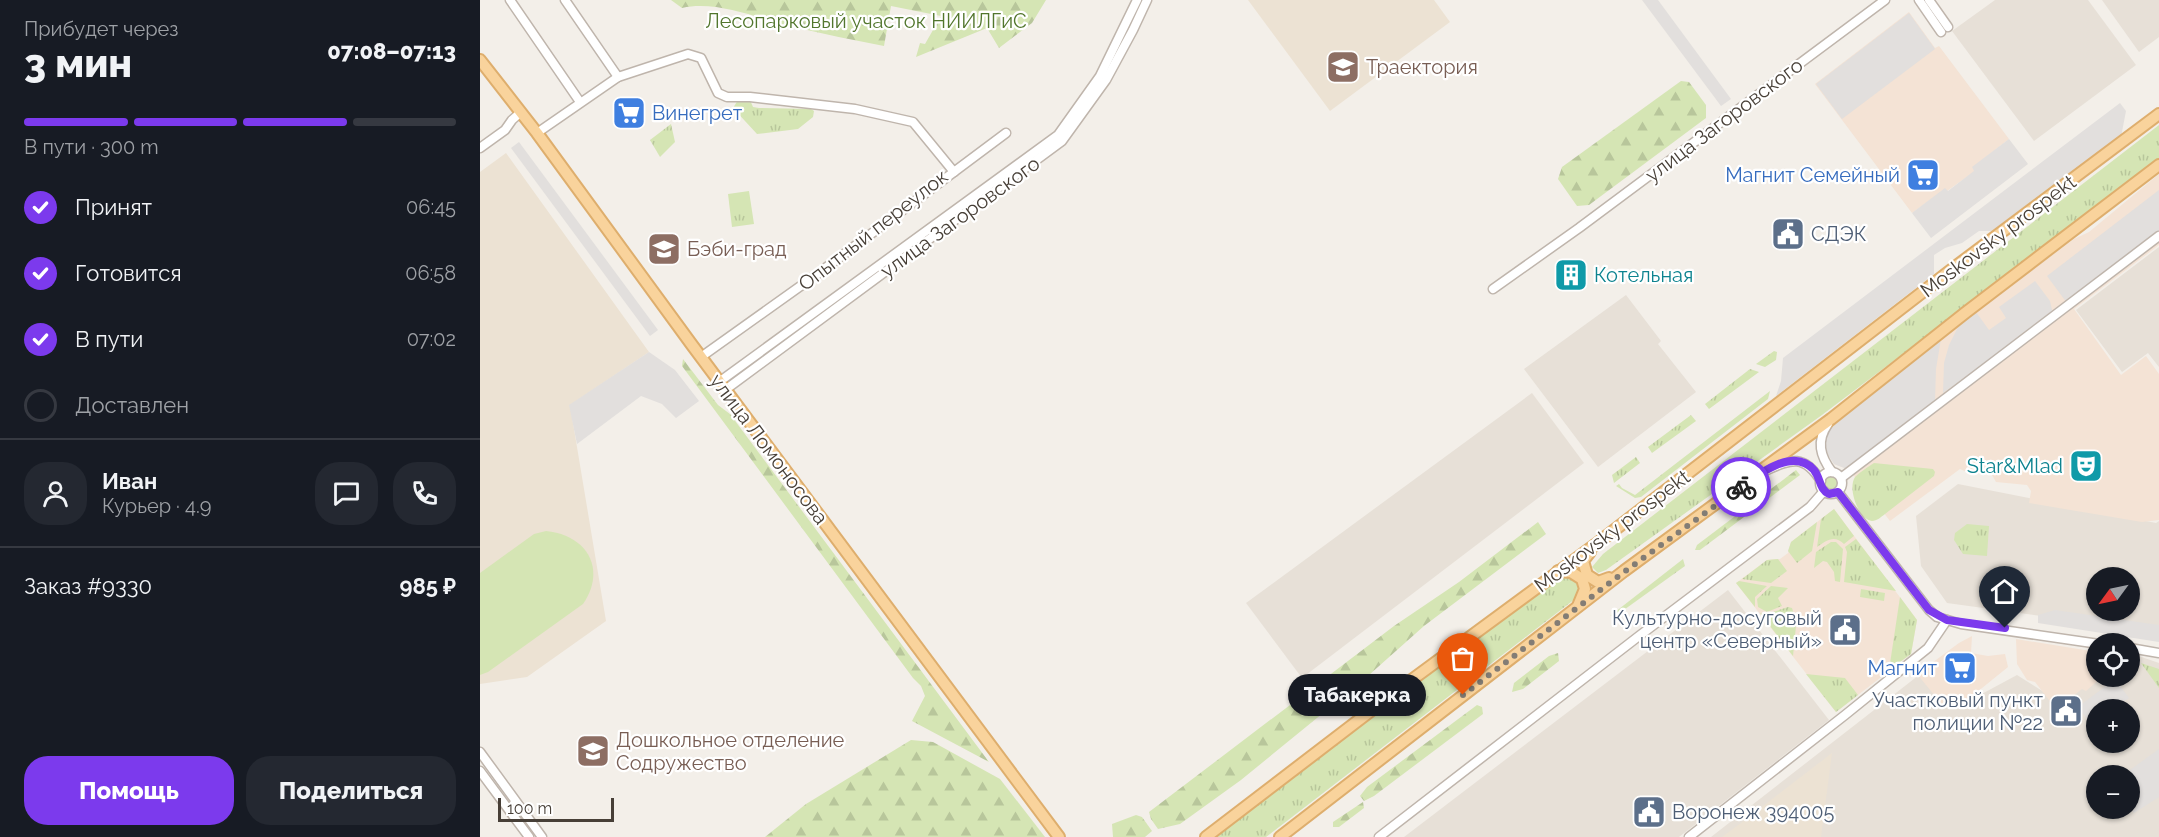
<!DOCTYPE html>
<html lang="ru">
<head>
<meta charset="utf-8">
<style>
	:root { --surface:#171b24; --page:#242831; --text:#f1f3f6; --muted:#9ea1a6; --line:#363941; --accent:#7c3aed }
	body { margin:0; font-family:Raleway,sans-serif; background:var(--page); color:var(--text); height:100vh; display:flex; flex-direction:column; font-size:22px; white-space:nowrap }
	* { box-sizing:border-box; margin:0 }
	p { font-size:20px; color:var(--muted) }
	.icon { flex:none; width:33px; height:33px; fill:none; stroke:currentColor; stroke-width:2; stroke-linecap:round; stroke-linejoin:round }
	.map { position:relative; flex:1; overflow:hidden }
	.details { display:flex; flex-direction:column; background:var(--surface); width:480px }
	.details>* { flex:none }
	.needle { width:39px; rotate:237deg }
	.tools { position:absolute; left:1606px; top:567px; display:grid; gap:12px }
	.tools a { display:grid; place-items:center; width:54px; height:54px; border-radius:50%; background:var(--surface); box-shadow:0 2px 4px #0004; font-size:30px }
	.scale { position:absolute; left:18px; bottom:15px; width:116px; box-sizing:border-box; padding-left:6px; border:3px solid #473f37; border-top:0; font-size:16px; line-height:21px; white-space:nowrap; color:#473f37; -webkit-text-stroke:4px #fff; paint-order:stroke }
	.pin { position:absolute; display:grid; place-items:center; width:51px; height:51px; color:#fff; margin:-62px -26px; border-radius:50% 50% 50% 0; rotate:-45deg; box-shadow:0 0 6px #0007 }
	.pin .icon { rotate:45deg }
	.courier { position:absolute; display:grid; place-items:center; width:60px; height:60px; margin:-30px; border:4px solid #7c3aed; border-radius:50%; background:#fff; color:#222; box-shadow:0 2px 8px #0007 }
	.bubble { position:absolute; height:42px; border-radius:21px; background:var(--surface); box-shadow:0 2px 4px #0004; font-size:20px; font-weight:800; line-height:42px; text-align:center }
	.head em { font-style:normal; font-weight:800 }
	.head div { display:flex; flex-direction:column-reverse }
	.head { display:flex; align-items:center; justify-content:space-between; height:102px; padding:0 24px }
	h1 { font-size:39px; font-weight:800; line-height:45px }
	.bar { display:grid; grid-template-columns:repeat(4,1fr); gap:9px 6px; align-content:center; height:72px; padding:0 24px }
	.bar i { height:8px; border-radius:4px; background:var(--line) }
	.bar .active { background:var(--accent) }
	.bar p { grid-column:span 4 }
	.line { display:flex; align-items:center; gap:15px; padding:0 24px; border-top:2px solid var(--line) }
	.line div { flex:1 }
	.round { display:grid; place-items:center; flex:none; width:63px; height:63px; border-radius:24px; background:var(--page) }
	ol { padding:0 24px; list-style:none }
	li { display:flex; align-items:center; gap:18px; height:66px }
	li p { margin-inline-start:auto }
	li .icon { padding:6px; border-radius:50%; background:var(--accent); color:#fff; stroke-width:4 }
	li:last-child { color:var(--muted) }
	li i { width:33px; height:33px; border:3px solid var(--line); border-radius:50% }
	.primary-button { display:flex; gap:12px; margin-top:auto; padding:12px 24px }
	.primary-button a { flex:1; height:69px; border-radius:24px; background:var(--accent); color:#fff; font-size:24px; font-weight:800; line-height:69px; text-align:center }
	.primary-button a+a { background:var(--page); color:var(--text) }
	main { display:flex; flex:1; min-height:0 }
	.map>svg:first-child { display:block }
	.residential { fill:#e7e0d7; fill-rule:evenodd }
	.commercial { fill:#f4e3d5 }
	.education { fill:#ece2d3 }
	.grass { fill:url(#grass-tufts) }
	.forest { fill:url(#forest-firs) }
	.pitch { fill:#d5e5b4 }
	.parking { fill:#e2dfdd }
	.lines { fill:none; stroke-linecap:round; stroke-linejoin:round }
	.minor-casing { stroke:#bfb5ac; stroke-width:11 }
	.major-casing { stroke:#deae6d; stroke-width:14 }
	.minor { stroke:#fff; stroke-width:8 }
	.major { stroke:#f9d39c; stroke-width:10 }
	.done { stroke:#837d75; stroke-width:6; stroke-dasharray:0 10.8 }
	.route { stroke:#7c3aed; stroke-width:8 }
	.labels { text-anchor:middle; stroke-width:4.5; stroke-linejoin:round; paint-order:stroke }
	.park-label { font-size:20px; fill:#52762d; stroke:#fff }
	.education-label { font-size:20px; fill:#785e54; stroke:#fff; text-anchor:start }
	.shop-label { font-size:20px; fill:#366cbe; stroke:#fff; text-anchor:end }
	.street-label { font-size:20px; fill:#473f37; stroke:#fff }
	.service-label { font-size:20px; fill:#4e5e75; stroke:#fff; text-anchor:start }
	.culture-label { font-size:20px; fill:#0d838f; stroke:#fff; text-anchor:start }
</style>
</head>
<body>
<main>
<section class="details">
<div class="head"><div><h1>3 мин</h1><p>Прибудет через</p></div><em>07:08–07:13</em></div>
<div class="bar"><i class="active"></i><i class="active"></i><i class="active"></i><i></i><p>В пути · 300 m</p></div>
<ol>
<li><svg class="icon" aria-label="check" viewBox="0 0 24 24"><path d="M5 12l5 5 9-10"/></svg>Принят<p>06:45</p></li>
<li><svg class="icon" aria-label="check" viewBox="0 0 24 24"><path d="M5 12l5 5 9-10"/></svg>Готовится<p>06:58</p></li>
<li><svg class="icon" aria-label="check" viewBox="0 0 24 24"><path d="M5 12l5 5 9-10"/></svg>В пути<p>07:02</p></li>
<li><i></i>Доставлен</li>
</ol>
<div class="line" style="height:108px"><a class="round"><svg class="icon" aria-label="person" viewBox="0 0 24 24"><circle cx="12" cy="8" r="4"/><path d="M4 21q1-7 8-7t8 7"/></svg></a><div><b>Иван</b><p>Курьер · 4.9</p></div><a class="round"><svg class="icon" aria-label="chat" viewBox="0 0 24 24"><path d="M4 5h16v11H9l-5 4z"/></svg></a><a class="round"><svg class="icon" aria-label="phone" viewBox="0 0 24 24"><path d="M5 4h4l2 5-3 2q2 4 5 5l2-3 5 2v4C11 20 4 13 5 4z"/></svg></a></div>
<div class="line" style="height:78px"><div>Заказ #9330</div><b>985 ₽</b></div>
<div class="primary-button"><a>Помощь</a><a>Поделиться</a></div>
</section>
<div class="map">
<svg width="1679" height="837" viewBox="0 0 1679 837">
	<defs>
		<pattern id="grass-tufts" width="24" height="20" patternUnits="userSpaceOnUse" patternTransform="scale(1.5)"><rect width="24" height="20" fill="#d5e5b4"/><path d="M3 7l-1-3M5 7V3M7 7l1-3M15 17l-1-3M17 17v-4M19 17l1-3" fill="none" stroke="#b8c69b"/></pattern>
		<pattern id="forest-firs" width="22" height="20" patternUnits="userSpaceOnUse" patternTransform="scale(1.5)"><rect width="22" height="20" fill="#d5e5b4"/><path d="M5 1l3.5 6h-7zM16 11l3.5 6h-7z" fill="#b8c69b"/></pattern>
	</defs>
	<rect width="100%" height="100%" fill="#f3efe9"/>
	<!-- residential -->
	<g class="residential">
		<path d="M1515,0H1608L1656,65L1554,141L1472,31Z"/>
		<path d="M1622,0H1679V37L1659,52Z"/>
		<path d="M1679,247V367L1668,353L1642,372L1596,310Z"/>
		<path d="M1146,295L1181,341L1178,344L1216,392L1118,467L1044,369Z"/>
		<path d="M1052,393L1104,463L822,678L766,603Z"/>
		<path d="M1478,484L1676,523L1679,521V632L1467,603L1441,566L1436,516ZM1617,578H1650V610H1617Z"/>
		<path d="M1248,590L1349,720L1199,837H924Z"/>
		<path d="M1650,653L1679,663V837H1231L1439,675L1485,703L1537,675L1580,702L1617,676H1650ZM1617,710H1650V742H1617ZM1617,776H1650V808H1617Z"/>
	</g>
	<!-- commercial -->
	<g class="commercial">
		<path d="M1429,12L1455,48L1459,46L1529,139L1493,167L1495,171L1467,191L1465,189L1432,213L1335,84Z"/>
		<path d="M1679,174V245L1594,309L1641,375L1666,356L1679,374V520L1662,522L1549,503L1551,491L1547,485L1516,482L1512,475L1489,473L1480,469L1410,521L1379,481L1367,469L1354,464L1344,431L1496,312L1594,239L1609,232Z"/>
		<path d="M1354,509L1437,620L1431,654L1356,712L1256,583L1287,560L1300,559L1308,553L1311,542Z"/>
		<path d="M1492,636L1491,653L1508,656L1525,654L1528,667L1486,701L1464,707L1437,674L1479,643Z"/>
		<path d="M1536,639L1617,652V676L1622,677L1606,691L1602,689L1576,709L1555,682L1547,680L1537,664Z"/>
	</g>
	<!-- education -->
	<g class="education">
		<path d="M768,0H954L970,22L850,111Z"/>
		<path d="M26,153L169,352L90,405L126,621L47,677L0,684V172Z"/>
		<path d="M1352,753L1341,837H1242L1261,823Z"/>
	</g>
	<!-- grass -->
	<g class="grass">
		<path d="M258,100H270L273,107L279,108L331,109L334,111L333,117L318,129L277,134L253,108Z"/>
		<path d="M191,124L195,142L180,157L170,140Z"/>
		<path d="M1679,125V160L1342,415L1126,570L1118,573L1112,567L1123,554Z"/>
		<path d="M269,191L274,224L252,227L248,194Z"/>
		<path d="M1294,351L1297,352L1296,360L1285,367L1276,364Z"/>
		<path d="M1270,369L1279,372L1229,409L1225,404Z"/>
		<path d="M1290,391L1288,399L1161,497L1155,498L1136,486L1139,484L1142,488L1155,495Z"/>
		<path d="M1211,415L1216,421L1172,453L1168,447Z"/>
		<path d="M1156,457L1160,463L1134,483L1132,475Z"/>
		<path d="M1394,463L1453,469L1455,472L1454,476L1405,514C1401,517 1397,521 1392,521C1379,520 1367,489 1375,477C1380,472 1388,467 1394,463Z"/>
		<circle cx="1351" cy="483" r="8"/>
		<path d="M1354,509L1374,536L1364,544C1354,534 1346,541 1337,547L1341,519Z"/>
		<path d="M1337,522L1332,551L1317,563L1308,551L1311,542Z"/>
		<path d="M1487,524L1509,526L1507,556L1483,554L1474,540L1475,533Z"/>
		<path d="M1376,539L1416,591L1364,582L1367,552L1365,547Z"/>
		<path d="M1351,542H1356L1363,549L1360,582L1355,581L1354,572L1347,562L1343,561L1334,568L1336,552Z"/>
		<path d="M1298,559L1307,571L1291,583L1262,579L1287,560Z"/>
		<path d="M1089,575L1098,580L1100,590L1095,599L786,837H734L1079,577Z"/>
		<path d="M1259,581L1287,586L1275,597V607L1256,583Z"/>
		<path d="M1291,586L1308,588L1298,598L1302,606L1287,612L1278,607L1277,599Z"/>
		<path d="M1381,589L1405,593L1404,601L1380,597Z"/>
		<path d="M1420,597L1437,620L1431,654L1409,670Z"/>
		<path d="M1308,607L1312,608L1316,621L1290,613Z"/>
		<path d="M1280,613L1314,623L1316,626L1313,656Z"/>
		<path d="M1661,663L1679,669V688Z"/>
		<path d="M1326,674L1365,678L1378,695L1356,712Z"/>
	</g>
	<!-- forest -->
	<g class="forest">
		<path d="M191,0H566L552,23L519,48L507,28L436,57L440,43L445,44L461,16L411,6L404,46C374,40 343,34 314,27C278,19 238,0 202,8Z"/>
		<path d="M1201,81L1209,82L1226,105V118L1109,205L1097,206L1078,179L1082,167Z"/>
		<path d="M203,359L238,405L250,414L509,762L432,721L445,696L441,686L433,678L202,366Z"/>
		<path d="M1316,470L1320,475L1220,550H1215L1217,545Z"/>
		<path d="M1058,522L1066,534L944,626L880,683L761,780L700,824L678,829L671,819L669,812L914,626L979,582Z"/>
		<path d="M1203,559L1205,566L1141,612L1130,616Z"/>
		<path d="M1078,653L1079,661L1043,689L1032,692L1034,683L1069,656Z"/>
		<path d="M997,705L1002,707L1003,714L894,796L884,801L880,796L887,787Z"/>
		<path d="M431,740L453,742L520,779L565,837H285L326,804Z"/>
		<path d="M883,802L884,808L859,827H853V822Z"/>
		<path d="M656,815L662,817L672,831L665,837H633L632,824Z"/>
	</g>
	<!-- pitch -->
	<path class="pitch" d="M66,531C107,535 127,569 103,604L8,672L0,675V573L54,534Z"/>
	<!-- parking -->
	<g class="parking">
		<path d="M1162,0H1178L1251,99L1241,106Z"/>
		<path d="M1429,13L1455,49L1362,119L1336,84Z"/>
		<path d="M1640,103L1646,111L1641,137L1514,231H1499L1482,243L1465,248L1454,255V274L1296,396L1301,381L1303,358Z"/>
		<path d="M1529,139L1548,164L1451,238L1432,213L1465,188L1468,191L1494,171L1492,167Z"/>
		<path d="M39,142L178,330L170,336L31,148Z"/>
		<path d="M1679,190V232L1587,303L1567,276Z"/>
		<path d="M1555,281L1570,301L1573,314L1463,393L1464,363L1469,345L1479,325L1496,312L1509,330L1526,318L1519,307Z"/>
		<path d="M1461,339L1456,369L1455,402L1367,469L1354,464L1341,444L1344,431Z"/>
		<path d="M169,352L195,370L219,401L196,418L182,404L161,396L97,444L89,405Z"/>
		<path d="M1575,610L1679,625V642L1558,623V615Z"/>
		<path d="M1635,679L1649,698L1633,709L1617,710V721L1612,725L1598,707Z"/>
		<path d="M1679,749V797L1654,813L1650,807V776L1643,775Z"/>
	</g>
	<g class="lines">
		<!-- minor casing -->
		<g class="minor-casing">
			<g id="minor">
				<path d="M30,0L100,102"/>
				<path d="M85,0L138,77"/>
				<path d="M1439,0L1461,32"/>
				<path d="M1449,0L1468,27"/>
				<path d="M57,133L138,77L208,54L221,58L238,93L247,97H270L375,109L433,122L474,172"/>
				<path d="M0,148L25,130L32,120L41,112"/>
				<path d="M1013,289L1099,228L1405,0"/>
				<path d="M221,357L336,275L526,133"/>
				<path d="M239,382L578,135L620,76L657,0"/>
				<path d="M245,390L582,141L626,80L653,30L667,0"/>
				<path d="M1348,424C1336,441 1340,456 1352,472"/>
				<path d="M1287,470C1312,459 1324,454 1341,481"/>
				<circle cx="1351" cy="483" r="11"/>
				<path d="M1361,478L1679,236"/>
				<path d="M1358,492L1449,610L1457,617L1481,624L1619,644"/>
				<path d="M1650,648L1679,653"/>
				<path d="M0,752L62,837"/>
				<path d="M0,771L49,837"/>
				<path d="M899,837L1159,636L1330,507L1344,491"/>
				<path d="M1209,837L1365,715L1448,648L1467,620"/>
			</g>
		</g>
		<!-- major casing -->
		<g class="major-casing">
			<g id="major">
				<path d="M0,60L57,133L212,345L579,837"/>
				<path d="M1110,552L1103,561L1107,575L1118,582L1129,578"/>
				<path d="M1078,571L1091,572L1102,579L1105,589L1098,606"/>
				<path d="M726,837L922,687L1115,545L1475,267L1679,114"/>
				<path d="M800,837L1144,571L1351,419L1485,313L1679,165"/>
			</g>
		</g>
		<!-- minor -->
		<use href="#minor" class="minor"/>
		<!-- major -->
		<use href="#major" class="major"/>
	</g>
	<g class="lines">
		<!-- done -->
		<path class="done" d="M983,695L1144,572L1261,487"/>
		<!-- route -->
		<path class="route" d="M1261,487C1280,473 1314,447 1334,470C1341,479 1339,489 1349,494L1358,492L1449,610L1467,620L1525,628"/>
	</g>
	<!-- icons -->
	<defs>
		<g id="school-square" transform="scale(1.725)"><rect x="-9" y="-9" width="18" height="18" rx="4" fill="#8d6e63" stroke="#fff"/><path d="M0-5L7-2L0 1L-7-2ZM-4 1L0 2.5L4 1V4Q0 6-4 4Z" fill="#fff"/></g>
		<g id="supermarket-square" transform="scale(1.725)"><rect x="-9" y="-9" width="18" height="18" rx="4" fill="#3f7fe0" stroke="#fff"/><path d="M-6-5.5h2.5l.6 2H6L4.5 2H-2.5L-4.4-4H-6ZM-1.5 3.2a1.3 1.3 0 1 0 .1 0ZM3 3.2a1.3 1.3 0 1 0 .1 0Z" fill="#fff"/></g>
		<g id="civic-square" transform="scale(1.725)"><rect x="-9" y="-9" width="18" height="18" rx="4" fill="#5c6f8a" stroke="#fff"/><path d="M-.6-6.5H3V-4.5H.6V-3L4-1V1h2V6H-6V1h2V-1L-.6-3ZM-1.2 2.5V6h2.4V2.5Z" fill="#fff"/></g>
		<g id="building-square" transform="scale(1.725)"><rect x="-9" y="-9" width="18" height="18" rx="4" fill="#0f9aa8" stroke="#fff"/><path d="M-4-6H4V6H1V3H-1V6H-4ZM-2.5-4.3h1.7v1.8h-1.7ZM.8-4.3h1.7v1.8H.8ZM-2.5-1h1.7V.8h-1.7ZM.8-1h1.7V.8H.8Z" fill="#fff"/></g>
		<g id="theatre-square" transform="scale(1.725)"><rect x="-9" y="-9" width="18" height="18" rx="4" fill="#0f9aa8" stroke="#fff"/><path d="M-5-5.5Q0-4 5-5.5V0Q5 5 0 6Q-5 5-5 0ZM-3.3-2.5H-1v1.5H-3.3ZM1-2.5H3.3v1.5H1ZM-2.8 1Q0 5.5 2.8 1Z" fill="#fff"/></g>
	</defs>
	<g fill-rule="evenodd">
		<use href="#school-square" x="863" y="67"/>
		<use href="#supermarket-square" x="149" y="113"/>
		<use href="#supermarket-square" x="1443" y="175"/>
		<use href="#civic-square" x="1308" y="234"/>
		<use href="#school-square" x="184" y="249"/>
		<use href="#building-square" x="1091" y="275"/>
		<use href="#theatre-square" x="1606" y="466"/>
		<use href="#civic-square" x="1365" y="630"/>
		<use href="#supermarket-square" x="1480" y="668"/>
		<use href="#civic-square" x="1586" y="711"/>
		<use href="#school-square" x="113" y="751"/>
		<use href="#civic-square" x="1169" y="812"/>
	</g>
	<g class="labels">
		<!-- park labels -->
		<g class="park-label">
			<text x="386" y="28">Лесопарковый участок НИИЛГиС</text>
		</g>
		<!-- education labels -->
		<g class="education-label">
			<text x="886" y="74">Траектория</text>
			<text x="207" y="256">Бэби-град</text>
			<text x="136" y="747">Дошкольное отделение<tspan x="136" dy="23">Содружество</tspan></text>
		</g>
		<!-- shop labels -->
		<g class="shop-label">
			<text x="172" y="120" text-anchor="start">Винегрет</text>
			<text x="1420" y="182">Магнит Семейный</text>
			<text x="1457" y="675">Магнит</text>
		</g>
		<!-- street labels -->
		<g class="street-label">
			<text transform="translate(1244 120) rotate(-37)" y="7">улица Загоровского</text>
			<text transform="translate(480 217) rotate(-36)" y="7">улица Загоровского</text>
			<text transform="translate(393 230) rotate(-38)" y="7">Опытный переулок</text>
			<text transform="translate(1518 236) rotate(-37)" y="7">Moskovsky prospekt</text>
			<text transform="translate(289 449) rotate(53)" y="7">улица Ломоносова</text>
			<text transform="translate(1132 531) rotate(-37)" y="7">Moskovsky prospekt</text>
		</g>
		<!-- service labels -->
		<g class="service-label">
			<text x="1331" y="241">СДЭК</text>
			<text x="1342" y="625" text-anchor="end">Культурно-досуговый<tspan x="1342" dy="23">центр «Северный»</tspan></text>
			<text x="1563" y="707" text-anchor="end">Участковый пункт<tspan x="1563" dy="23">полиции №22</tspan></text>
			<text x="1192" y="819">Воронеж 394005</text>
		</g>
		<!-- culture labels -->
		<g class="culture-label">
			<text x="1114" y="282">Котельная</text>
			<text x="1583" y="473" text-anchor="end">Star&amp;Mlad</text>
		</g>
	</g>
</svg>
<div class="tools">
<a><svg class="needle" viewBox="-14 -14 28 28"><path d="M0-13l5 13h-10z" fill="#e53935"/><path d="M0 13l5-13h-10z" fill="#9ea1a6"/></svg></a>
<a><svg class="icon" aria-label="locate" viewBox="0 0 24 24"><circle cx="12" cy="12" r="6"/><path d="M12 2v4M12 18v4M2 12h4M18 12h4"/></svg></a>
<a>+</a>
<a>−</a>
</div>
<div class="scale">100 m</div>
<div class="pin" style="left:983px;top:695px;background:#ea580c"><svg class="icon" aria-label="bag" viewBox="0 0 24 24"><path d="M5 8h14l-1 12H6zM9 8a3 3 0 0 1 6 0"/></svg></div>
<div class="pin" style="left:1525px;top:628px;background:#1f2937"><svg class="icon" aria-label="home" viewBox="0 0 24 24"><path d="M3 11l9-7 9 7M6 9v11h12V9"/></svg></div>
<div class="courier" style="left:1261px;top:487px"><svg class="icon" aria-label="bike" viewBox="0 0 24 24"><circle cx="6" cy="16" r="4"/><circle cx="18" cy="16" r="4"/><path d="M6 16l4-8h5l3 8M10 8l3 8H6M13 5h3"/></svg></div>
<div class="bubble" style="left:808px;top:674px;width:138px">Табакерка</div>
</div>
</main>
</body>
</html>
